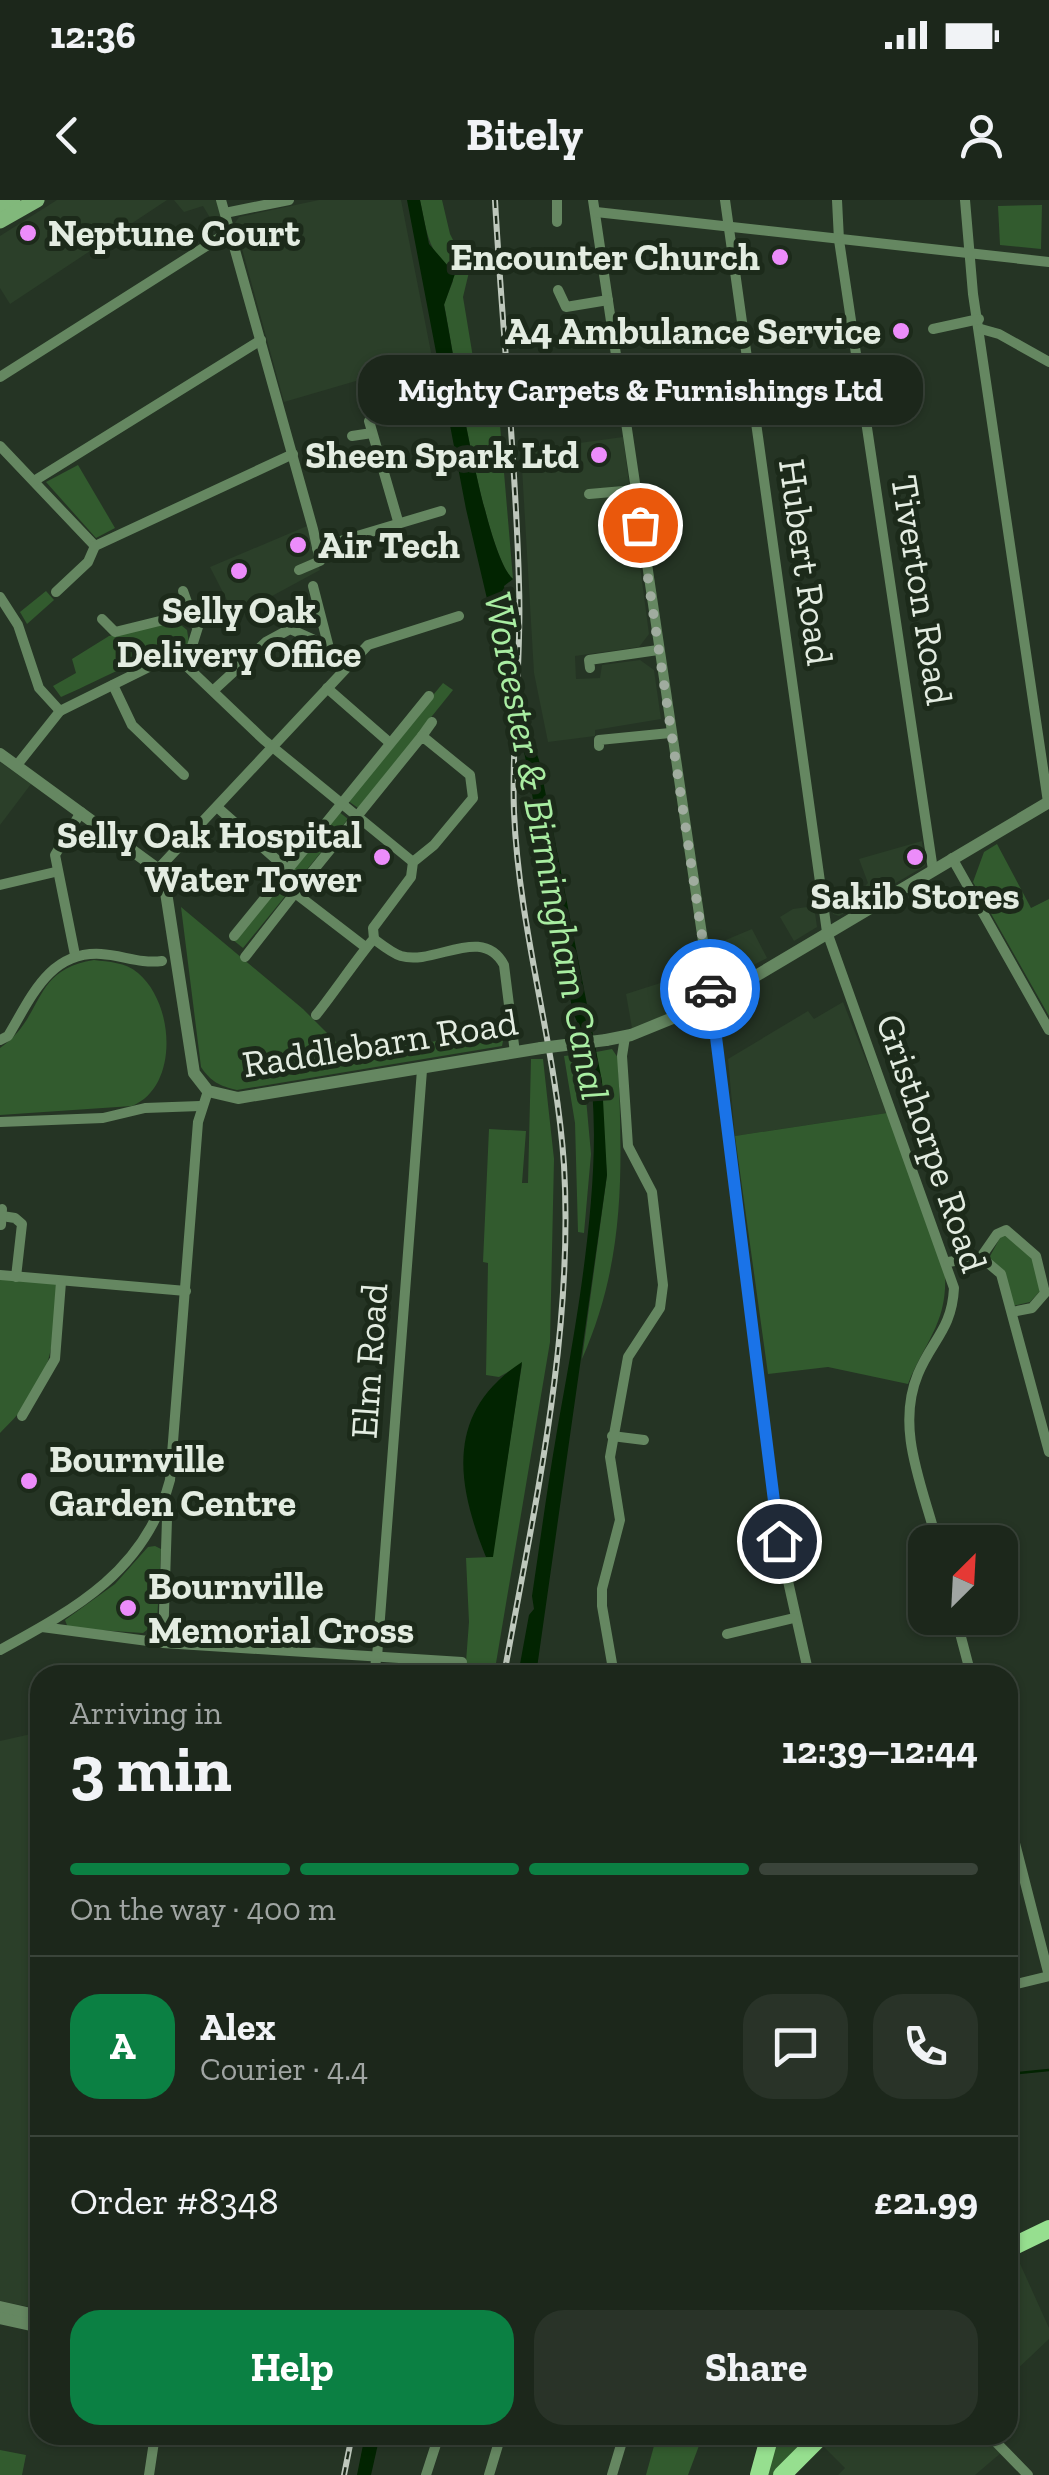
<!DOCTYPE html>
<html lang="en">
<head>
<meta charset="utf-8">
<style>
	:root { --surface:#1c271b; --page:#293328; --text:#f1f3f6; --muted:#a0a5a3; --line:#3a443a; --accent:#0b8043 }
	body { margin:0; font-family:"Zilla Slab",serif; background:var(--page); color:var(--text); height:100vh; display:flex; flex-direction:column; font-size:38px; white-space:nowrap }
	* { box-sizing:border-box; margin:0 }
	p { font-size:32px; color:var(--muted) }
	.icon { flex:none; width:55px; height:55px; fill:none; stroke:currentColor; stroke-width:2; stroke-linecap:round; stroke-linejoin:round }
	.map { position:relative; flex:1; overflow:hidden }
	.panel { position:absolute; left:30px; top:1465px; width:988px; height:780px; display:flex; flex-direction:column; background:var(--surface); border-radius:30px; box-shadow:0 2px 8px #0004,0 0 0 2px var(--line) }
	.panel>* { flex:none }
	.needle { width:65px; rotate:24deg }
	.tools { position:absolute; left:908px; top:1325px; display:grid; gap:20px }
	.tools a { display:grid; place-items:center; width:110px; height:110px; border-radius:20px; background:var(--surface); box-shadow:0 2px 8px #0004,0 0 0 2px var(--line); font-size:50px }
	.pin { position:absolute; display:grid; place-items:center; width:85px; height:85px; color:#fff; margin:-42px; border:5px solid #fff; border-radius:50%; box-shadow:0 2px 10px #0007 }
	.courier { position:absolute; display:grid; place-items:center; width:100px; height:100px; margin:-50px; border:8px solid #1a73e8; border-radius:50%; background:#fff; color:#222; box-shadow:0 2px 12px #0007 }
	.bubble { position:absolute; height:70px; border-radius:30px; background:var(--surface); box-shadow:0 2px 8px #0004,0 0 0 2px var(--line); font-size:32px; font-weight:700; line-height:70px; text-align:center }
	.overview em { font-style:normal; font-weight:700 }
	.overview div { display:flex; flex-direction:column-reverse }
	.overview { display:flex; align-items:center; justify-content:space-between; height:170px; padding:0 40px }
	h1 { font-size:65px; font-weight:700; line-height:75px }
	.bar { display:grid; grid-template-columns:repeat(4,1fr); gap:15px 10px; align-content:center; height:120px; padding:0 40px }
	.bar i { height:12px; border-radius:8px; background:var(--line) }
	.bar .active { background:var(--accent) }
	.bar p { grid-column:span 4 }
	.line { display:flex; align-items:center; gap:25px; padding:0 40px; border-top:2px solid var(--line) }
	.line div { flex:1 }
	.round { display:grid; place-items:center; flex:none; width:105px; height:105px; border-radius:30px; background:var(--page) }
	.action { display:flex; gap:20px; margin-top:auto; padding:20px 40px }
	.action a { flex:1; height:115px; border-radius:30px; background:var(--accent); color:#fff; font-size:40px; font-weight:700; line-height:115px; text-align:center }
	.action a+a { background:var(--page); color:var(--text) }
	.status { display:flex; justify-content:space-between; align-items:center; height:70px; padding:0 50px; background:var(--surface); direction:ltr }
	.status svg { height:28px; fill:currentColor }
	header { display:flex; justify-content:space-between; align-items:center; height:130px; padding:0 40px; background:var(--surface); font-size:45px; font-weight:700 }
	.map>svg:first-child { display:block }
	.built { fill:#2b3f29 }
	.green { fill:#325b2e }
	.water { fill:#022401 }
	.pier { fill:#253424 }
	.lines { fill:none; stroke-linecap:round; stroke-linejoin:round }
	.stream { stroke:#022401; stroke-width:2.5 }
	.minor { stroke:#658761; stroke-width:10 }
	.tertiary { stroke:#658761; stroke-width:12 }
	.secondary { stroke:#81b87b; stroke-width:15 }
	.primary { stroke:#96df8f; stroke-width:18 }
	.rail-casing { stroke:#bec8bc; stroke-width:6 }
	.rail { stroke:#1c2a1a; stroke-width:2.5; stroke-dasharray:8; stroke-linecap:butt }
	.tertiary-bridge { stroke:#658761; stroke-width:12 }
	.done { stroke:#a0ac9f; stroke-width:10; stroke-dasharray:0 18 }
	.route { stroke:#1a73e8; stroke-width:12 }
	.poi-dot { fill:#ec8cfa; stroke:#1c2a1a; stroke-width:4 }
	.labels { text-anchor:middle; stroke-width:10; stroke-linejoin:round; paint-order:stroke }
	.poi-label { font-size:38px; font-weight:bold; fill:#e3ece1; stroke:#1c2a1a; text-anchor:start }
	.street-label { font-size:38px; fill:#e3ece1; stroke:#1c2a1a }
	.water-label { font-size:40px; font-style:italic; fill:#a9eda2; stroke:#1c2a1a }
</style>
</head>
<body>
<div class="status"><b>12:36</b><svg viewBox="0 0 49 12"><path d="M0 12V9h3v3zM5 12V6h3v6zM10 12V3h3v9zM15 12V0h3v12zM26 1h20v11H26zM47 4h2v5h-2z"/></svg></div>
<header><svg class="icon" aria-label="back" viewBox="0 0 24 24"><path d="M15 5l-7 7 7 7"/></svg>Bitely<svg class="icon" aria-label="person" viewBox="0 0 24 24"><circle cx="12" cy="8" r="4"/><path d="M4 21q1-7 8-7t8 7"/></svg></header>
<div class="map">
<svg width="1049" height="2275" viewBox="0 0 1049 2275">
	<rect width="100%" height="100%" fill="#253424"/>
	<!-- built -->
	<g class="built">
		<path d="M57,0H167L10,104L0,88V36Z"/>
		<path d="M174,0H217L224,27L218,31L203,6L184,12Z"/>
		<path d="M319,0H401L440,198L419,203L414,186L404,188L397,169L284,202L235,23L239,17Z"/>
		<path d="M623,237L649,434L639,447L575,456L576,479L600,478L602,465L640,460L654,470L661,519L595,530V536L548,542L534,473L521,251Z"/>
		<path d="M307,326L320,370L235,416L210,367Z"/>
		<path d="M0,562L31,584L0,625Z"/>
		<path d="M922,641L925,666L839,716L833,714L830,702L853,699L868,683L859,659Z"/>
		<path d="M814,706L817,727L794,741L780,717L793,709Z"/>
		<path d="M752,729L767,758L717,785L709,747Z"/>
		<path d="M701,770L705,793L698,802L632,828L626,794Z"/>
		<path d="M843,802L887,913L735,936L728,859L808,811L814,819Z"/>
		<path d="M40,1532V2109L0,2101V1541Z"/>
		<path d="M1017,2057L1049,2128V2139L1011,2175L1008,2066Z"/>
		<path d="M835,2235H984L1002,2252L975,2275H838L845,2268L824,2247Z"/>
	</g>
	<!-- green -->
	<g class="green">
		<path d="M420,0H442L450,34L469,72L463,97L482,212L499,213L513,379C484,354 454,154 444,104L453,81L452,69C427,54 426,26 420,0Z"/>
		<path d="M1042,5L1041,49L1000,45L998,6Z"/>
		<path d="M78,265L115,328L96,338L46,282Z"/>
		<path d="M46,391L54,400L27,424L20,412Z"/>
		<path d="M176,421L187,430L189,443L184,453C153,448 91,485 61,497L53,486L76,473L72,459L109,436Z"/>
		<path d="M443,483L453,490L358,608L347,600Z"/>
		<path d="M338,611L348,619L243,748L233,740Z"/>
		<path d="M997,644L1031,708L1049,699V816L973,682L984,652Z"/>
		<path d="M181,707L303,809L342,848L369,851L505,831L502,846L237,890C220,886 211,882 201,867Z"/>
		<path d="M94,760C109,762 125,762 138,773C175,804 179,887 132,906L0,915V848C46,816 30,770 94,760Z"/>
		<path d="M612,849L618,858C622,966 627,1057 582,1159L607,975L596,852Z"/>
		<path d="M582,854L591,954L584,1033L578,1032L575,923L564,856Z"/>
		<path d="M531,859H543L554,959L550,1142L494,1475H465L469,1422L466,1358L492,1357L522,1164L499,1177L486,1175L488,1063L483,1062L489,929L526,931L522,983H528Z"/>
		<path d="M887,913L945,1071C948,1123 926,1139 908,1184L828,1167L768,1174L735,936Z"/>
		<path d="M1008,1035L1033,1058L1041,1090L1030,1102L1013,1106L1004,1072L989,1058L1001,1036Z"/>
		<path d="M0,1078L58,1084C53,1152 52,1183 0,1233Z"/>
		<path d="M155,1346L161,1349L157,1422L143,1433L68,1428L65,1420L115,1384L148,1347Z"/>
		<path d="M657,2235H703L688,2275H646Z"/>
		<path d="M779,2235H815L777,2275H766Z"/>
		<path d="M0,2250L26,2255L22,2275H0Z"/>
	</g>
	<!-- water -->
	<g class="water">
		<path d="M407,0H420L429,44L455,74L444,105C454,154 484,354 513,379L504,386C517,446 517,503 539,560L602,881L607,975L536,1475H518L529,1415L534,1409L532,1396C540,1343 547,1289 556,1237C574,1132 621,906 573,813L509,471L499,450L466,309Z"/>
		<path d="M522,1162L493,1357H486C456,1283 445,1212 522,1162Z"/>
		<path d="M365,2235H380L371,2275H357Z"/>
	</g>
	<!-- pier -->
	<path class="pier" d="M515,440L525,499L523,547L512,512Z"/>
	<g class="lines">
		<!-- stream -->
		<path class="stream" d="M1008,1874L1049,1870"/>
		<!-- minor -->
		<g class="minor">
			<path d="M221,0L313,329L320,361L299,370"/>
			<path d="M557,0V22"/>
			<path d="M593,0L711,795L779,1341L809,1475"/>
			<path d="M725,0L827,732L954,1088C952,1129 932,1140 918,1174C895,1229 923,1287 937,1342"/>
			<path d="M837,0L839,40L933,670"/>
			<path d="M965,0L973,94L1048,602"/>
			<path d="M596,12L1049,62"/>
			<path d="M225,13L289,0"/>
			<path d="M558,90L566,107L608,100"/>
			<path d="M933,129L979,119"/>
			<path d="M981,129L999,134L1049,162"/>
			<path d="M0,177L230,31"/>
			<path d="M396,177L404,210L369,221L398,321"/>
			<path d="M564,204L574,197L621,189"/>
			<path d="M352,236L372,233"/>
			<path d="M0,246L95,346"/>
			<path d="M34,281L261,140"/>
			<path d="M589,294L635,290"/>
			<path d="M317,348L441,311"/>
			<path d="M313,386L329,448"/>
			<path d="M183,391L188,405L184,415"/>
			<path d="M56,392L88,362L95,346L293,254"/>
			<path d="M0,397L18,425L39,488L60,511"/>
			<path d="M102,419L115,432L184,415L198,427L187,462"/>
			<path d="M590,468L589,460L658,450"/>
			<path d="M113,485L132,525L184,575"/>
			<path d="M327,488L390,543"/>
			<path d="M215,489L266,442L290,429L319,442L347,464"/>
			<path d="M422,536L432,522"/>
			<path d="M599,546V540L670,533"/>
			<path d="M17,565L60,511L161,461L179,459L264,540L413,662"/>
			<path d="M217,607L287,669"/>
			<path d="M952,658L1049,830"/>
			<path d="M159,668L368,445L459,416"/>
			<path d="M0,685L55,672"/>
			<path d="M234,736L429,496"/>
			<path d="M374,739C382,745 392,753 401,756C435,766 482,724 504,765L515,853"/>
			<path d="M75,755L55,655L81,612"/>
			<path d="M245,757L295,693"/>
			<path d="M316,815C328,801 368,743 374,739L373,728L411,677L413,662L434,645L473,598L470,575L422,536L295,693L364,746"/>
			<path d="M0,840L8,836C31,798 49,751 101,754C122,755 140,764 162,761"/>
			<path d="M0,922L103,918L145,908L200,906"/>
			<path d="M2,1016L15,1018L22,1024L16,1077"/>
			<path d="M1,1025L2,1009"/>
			<path d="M981,1057L997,1034L1006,1030L1036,1056L1045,1093L1032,1108L1012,1112"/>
			<path d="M948,1062L981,1057L1001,1074L1049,1252"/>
			<path d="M0,1075L186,1091"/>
			<path d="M22,1216L55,1159L61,1082"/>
			<path d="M612,1236L644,1240"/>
			<path d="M163,1306L167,1319L163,1443"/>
			<path d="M956,1418L971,1475"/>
			<path d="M42,1427L163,1443L462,1462"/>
			<path d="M727,1434L794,1418"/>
			<path d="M0,1450C77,1408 146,1370 170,1280L198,922L208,891"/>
			<path d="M377,1457L422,870"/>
			<path d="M375,1475L376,1457"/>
			<path d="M614,1475L602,1406V1389L620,1320L610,1257L628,1157L660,1108L663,1085L652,992L628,946L622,856L625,837"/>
			<path d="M1008,1616L1049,1776"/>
			<path d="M1008,1786L1049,1776"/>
			<path d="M482,2235L499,2240"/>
			<path d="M989,2235L1028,2275"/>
			<path d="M149,2275L155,2235"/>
			<path d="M426,2275L439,2235"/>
			<path d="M489,2275L501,2235"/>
			<path d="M612,2275L624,2235"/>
		</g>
		<!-- tertiary -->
		<g class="tertiary">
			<path d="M0,554L163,673L194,873L208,891L238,898L541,848"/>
			<path d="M606,840L631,835L712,802L1049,602"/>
			<path d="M0,2107L40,2116"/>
			<path d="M0,2118L40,2127"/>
		</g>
		<!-- secondary -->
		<g class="secondary">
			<path d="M0,8L13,0"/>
			<path d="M0,21L37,0"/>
		</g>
		<!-- primary -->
		<g class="primary">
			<path d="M1008,2049L1049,2029"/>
			<path d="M759,2275L770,2235"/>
			<path d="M782,2275L822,2235"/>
		</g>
		<!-- rail casing -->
		<g class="rail-casing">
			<g id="rail">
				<path d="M495,0C502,128 516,257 519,385C522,461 511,537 514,612C519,732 556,846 564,965C574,1135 534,1308 504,1475"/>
				<path d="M344,2275L352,2235"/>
			</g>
		</g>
		<!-- rail -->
		<use href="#rail" class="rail"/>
		<!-- tertiary-bridge -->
		<path class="tertiary-bridge" d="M541,848L606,840"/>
	</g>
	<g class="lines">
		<!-- done -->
		<path class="done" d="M640,325L710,789"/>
		<!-- route -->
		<path class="route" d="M710,789L779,1341"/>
	</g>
	<!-- markers -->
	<g class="poi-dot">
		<circle cx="28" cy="33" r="10"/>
		<circle cx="780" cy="57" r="10"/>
		<circle cx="901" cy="131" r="10"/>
		<circle cx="599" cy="255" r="10"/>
		<circle cx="298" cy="345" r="10"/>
		<circle cx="239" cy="371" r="10"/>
		<circle cx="382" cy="657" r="10"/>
		<circle cx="915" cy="657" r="10"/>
		<circle cx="29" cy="1281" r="10"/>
		<circle cx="128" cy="1408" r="10"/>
	</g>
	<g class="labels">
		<!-- poi labels -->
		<g class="poi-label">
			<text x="48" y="46">Neptune Court</text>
			<text x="760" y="70" text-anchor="end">Encounter Church</text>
			<text x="881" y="144" text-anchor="end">A4 Ambulance Service</text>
			<text x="579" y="268" text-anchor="end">Sheen Spark Ltd</text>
			<text x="318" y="358">Air Tech</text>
			<text x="239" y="423" text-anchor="middle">Selly Oak<tspan x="239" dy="44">Delivery Office</tspan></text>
			<text x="362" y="648" text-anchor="end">Selly Oak Hospital<tspan x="362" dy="44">Water Tower</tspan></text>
			<text x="915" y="709" text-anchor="middle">Sakib Stores</text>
			<text x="49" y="1272">Bournville<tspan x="49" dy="44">Garden Centre</tspan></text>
			<text x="148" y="1399">Bournville<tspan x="148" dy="44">Memorial Cross</tspan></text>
		</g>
		<!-- street labels -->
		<g class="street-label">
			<text transform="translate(806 362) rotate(82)" y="13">Hubert Road</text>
			<text transform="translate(922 390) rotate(81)" y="13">Tiverton Road</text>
			<text transform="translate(380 843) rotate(-9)" y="13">Raddlebarn Road</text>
			<text transform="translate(932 943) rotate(71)" y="13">Gristhorpe Road</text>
			<text transform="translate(369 1161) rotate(-86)" y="13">Elm Road</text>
		</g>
		<!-- water labels -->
		<g class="water-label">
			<text transform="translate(547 646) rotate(79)" y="14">Worcester &amp; Birmingham Canal</text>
		</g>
	</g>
</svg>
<div class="tools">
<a><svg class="needle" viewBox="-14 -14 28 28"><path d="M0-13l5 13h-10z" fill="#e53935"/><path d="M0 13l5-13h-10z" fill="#a0a5a3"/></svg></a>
</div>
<div class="pin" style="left:640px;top:325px;background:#ea580c"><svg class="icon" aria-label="bag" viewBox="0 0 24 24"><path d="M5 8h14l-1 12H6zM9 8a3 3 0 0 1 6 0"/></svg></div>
<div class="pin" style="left:779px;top:1341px;background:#1f2937"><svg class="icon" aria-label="home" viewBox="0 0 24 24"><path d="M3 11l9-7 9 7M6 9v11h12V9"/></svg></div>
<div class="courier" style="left:710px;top:789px"><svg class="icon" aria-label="car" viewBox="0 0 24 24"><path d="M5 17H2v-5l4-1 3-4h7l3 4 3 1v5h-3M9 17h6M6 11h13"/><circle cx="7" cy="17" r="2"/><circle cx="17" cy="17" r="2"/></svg></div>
<div class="bubble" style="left:358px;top:155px;width:565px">Mighty Carpets &amp; Furnishings Ltd</div>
<section class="panel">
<div class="overview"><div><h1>3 min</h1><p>Arriving in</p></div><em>12:39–12:44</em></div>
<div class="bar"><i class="active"></i><i class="active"></i><i class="active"></i><i></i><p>On the way · 400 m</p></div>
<div class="line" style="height:180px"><b class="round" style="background:var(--accent);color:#fff">A</b><div><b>Alex</b><p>Courier · 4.4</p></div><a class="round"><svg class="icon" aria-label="chat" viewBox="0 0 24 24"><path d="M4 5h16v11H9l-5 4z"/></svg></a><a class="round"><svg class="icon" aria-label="phone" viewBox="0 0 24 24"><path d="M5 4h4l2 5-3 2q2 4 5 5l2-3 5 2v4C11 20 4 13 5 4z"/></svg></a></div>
<div class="line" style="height:130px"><div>Order #8348</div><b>£21.99</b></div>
<div class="action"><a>Help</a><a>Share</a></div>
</section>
</div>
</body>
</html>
